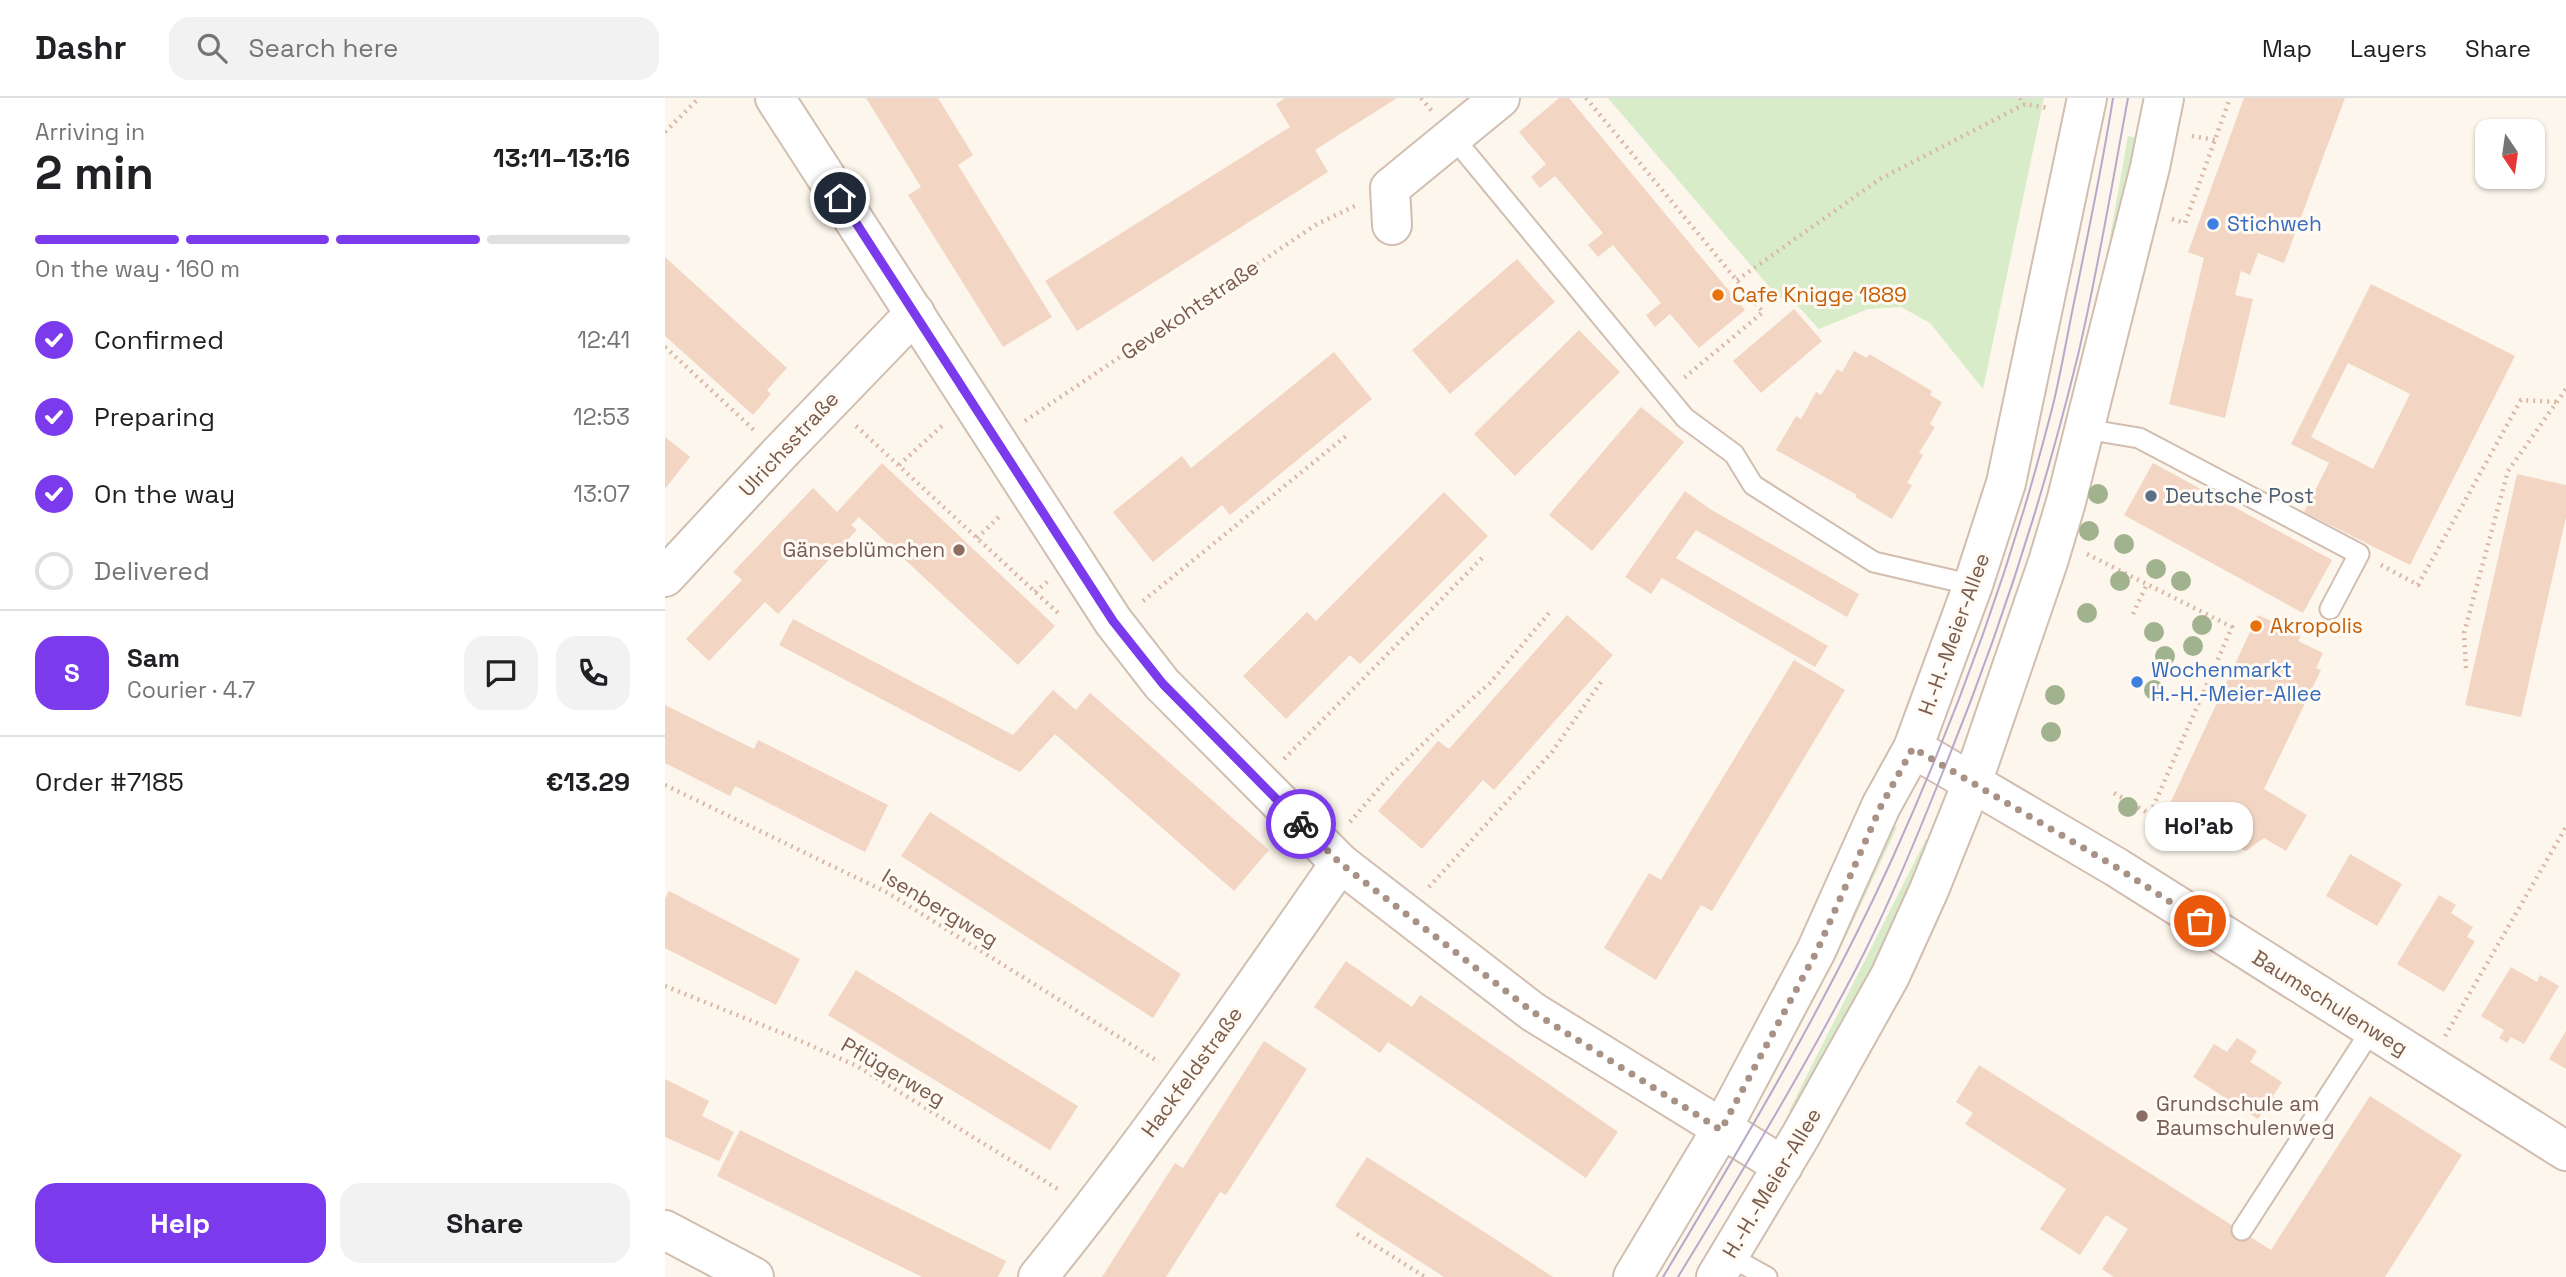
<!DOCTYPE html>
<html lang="en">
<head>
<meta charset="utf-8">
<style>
	:root { --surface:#fff; --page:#f2f2f2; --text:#202124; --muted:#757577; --line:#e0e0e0; --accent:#7c3aed }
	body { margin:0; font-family:"Space Grotesk",sans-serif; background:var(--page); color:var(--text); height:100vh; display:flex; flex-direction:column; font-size:26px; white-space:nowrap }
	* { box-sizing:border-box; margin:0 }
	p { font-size:23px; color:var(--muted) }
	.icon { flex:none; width:38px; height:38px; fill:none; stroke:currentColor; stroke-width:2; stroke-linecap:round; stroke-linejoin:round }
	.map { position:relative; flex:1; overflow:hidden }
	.details { display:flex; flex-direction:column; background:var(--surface); width:665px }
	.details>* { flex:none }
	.needle { width:46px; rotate:167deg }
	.tools { position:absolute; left:1810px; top:21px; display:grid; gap:14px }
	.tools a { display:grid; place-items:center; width:70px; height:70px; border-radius:14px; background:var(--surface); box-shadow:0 2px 5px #0004; font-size:35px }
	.pin { position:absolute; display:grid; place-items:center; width:60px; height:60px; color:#fff; margin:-30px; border:4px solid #fff; border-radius:50%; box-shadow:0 2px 7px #0007 }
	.courier { position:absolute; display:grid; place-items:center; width:70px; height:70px; margin:-35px; border:5px solid #7c3aed; border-radius:50%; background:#fff; color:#222; box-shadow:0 2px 9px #0007 }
	.bubble { position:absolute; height:49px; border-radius:21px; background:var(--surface); box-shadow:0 2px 5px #0004; font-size:23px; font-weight:600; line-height:49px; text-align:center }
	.overview em { font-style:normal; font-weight:600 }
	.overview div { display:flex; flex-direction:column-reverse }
	.overview { display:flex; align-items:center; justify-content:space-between; height:119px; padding:0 35px }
	h1 { font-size:46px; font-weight:600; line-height:52px }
	.bar { display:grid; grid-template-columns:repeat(4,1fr); gap:10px 7px; align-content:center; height:84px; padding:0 35px }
	.bar i { height:9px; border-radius:5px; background:var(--line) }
	.bar .current { background:var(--accent) }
	.bar p { grid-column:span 4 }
	.line { display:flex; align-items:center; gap:18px; padding:0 35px; border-top:2px solid var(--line) }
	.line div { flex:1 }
	.round { display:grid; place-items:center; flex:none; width:74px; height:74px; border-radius:21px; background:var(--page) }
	ol { padding:0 35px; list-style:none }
	li { display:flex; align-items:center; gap:21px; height:77px }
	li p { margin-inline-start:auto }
	li .icon { padding:7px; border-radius:50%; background:var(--accent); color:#fff; stroke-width:4 }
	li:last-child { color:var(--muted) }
	li i { width:38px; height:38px; border:4px solid var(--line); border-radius:50% }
	.cta { display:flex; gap:14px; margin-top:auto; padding:14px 35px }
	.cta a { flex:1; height:80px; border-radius:21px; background:var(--accent); color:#fff; font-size:28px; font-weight:600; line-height:80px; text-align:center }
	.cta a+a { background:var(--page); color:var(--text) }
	header { display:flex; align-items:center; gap:42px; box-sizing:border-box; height:98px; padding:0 35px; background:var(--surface); border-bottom:2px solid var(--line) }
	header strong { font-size:33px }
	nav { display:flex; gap:38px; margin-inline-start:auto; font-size:24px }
	.search { width:490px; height:63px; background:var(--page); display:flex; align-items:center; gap:18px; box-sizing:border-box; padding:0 24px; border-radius:21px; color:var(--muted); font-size:26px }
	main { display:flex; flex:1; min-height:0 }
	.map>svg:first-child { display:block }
	.green { fill:#d8ecc9 }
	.building { fill:#f3d5c3; fill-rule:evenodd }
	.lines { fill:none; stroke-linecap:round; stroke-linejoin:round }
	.service-casing { stroke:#d1beb0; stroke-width:23 }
	.minor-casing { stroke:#d1beb0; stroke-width:42 }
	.path { stroke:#d9b8a5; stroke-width:4.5; stroke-dasharray:2 5; stroke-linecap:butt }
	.service { stroke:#fff; stroke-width:19 }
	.minor { stroke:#fff; stroke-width:38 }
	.tram { stroke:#b9a8c9; stroke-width:2 }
	.tree { fill:#a0b28e }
	.done { stroke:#a89285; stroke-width:7; stroke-dasharray:0 12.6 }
	.route { stroke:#7c3aed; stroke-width:9 }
	.shop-dot { fill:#3f7fe0; stroke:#fffaf3; stroke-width:2.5 }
	.food-dot { fill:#e8710a; stroke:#fffaf3; stroke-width:2.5 }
	.service-dot { fill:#5c6f8a; stroke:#fffaf3; stroke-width:2.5 }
	.education-dot { fill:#8d6e63; stroke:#fffaf3; stroke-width:2.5 }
	.labels { text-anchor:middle; stroke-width:6; stroke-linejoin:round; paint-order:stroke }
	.shop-label { font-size:21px; fill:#366cbe; stroke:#fffaf3; text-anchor:start }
	.food-label { font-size:21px; fill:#c56008; stroke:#fffaf3; text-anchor:start }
	.street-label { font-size:21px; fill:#7a5c4d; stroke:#fffaf3 }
	.service-label { font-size:21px; fill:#4e5e75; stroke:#fffaf3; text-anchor:start }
	.education-label { font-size:21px; fill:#785e54; stroke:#fffaf3; text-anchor:end }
</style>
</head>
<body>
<header>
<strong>Dashr</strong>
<div class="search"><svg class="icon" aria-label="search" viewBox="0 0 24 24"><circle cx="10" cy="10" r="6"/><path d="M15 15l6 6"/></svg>Search here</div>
<nav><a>Map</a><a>Layers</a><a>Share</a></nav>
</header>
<main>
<section class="details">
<div class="overview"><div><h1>2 min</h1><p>Arriving in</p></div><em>13:11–13:16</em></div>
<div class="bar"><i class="current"></i><i class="current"></i><i class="current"></i><i></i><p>On the way · 160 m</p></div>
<ol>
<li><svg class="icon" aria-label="check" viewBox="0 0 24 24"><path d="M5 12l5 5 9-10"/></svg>Confirmed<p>12:41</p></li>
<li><svg class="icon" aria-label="check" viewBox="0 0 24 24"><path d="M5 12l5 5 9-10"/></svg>Preparing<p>12:53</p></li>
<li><svg class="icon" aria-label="check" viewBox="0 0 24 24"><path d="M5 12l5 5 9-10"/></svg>On the way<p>13:07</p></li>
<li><i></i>Delivered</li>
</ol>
<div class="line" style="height:126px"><b class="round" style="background:var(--accent);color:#fff">S</b><div><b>Sam</b><p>Courier · 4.7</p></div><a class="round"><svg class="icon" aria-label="chat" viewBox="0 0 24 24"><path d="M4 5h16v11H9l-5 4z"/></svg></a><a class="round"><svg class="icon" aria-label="phone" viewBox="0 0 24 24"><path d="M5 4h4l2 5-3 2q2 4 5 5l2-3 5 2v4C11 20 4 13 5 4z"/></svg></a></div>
<div class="line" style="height:91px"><div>Order #7185</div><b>€13.29</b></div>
<div class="cta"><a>Help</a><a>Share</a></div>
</section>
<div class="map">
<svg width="1901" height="1179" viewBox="0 0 1901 1179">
	<rect width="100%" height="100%" fill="#fdf6ec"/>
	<!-- green -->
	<g class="green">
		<path d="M943,0H1379L1318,291L1265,225L1236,209L1203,211L1154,231L1130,205L1113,199Z"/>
		<path d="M1463,38L1474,40L1392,401L1310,622H1307L1353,496L1384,399L1442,156Z"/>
		<path d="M1221,724L1232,729L1171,860L1097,998L1096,993Z"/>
		<path d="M1261,741L1272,746L1208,873L1128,1013H1124Z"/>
	</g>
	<!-- building -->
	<g class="building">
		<path d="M201,0H273L308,57L293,67L387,219L338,249L243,97L256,89Z"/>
		<path d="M620,0H732L650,52L663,74L412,233L380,183L625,29L611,6Z"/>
		<path d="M894,0H904L1080,212L1034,250L1005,216L990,229L981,217L996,205L948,147L933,159L923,147L938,135L890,78L875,90L866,79L881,66L854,34Z"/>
		<path d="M1579,0H1680L1619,165L1593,155L1585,177L1576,173L1570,197L1588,201L1560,320L1504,306L1539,160L1523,154Z"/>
		<path d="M0,159L122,270L102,292L106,296L88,317L0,238Z"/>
		<path d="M852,161L890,204L785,296L747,252Z"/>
		<path d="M1706,186L1850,258L1745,467L1639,414L1664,365L1626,346ZM1683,265L1745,296L1708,371L1646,339Z"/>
		<path d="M1129,211L1157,243L1096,295L1068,263Z"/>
		<path d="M914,232L955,274L850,378L809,336Z"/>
		<path d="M1189,253L1202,260L1204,256L1267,293L1265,297L1277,304L1265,326L1270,329L1254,355L1258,357L1242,385L1247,387L1227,421L1190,399L1192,397L1111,352L1131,318L1136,321L1151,294L1156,297L1172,271L1177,274Z"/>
		<path d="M669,254L707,301L565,417L557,407L488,464L448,414L517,358L526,370Z"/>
		<path d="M976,309L1019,344L927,453L884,417Z"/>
		<path d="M0,339L25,359L0,391Z"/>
		<path d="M217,365L390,528L353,567L194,419L186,427L192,432L113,516L100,504L44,563L21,541L77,482L68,474L148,390L172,414Z"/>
		<path d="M1488,365L1667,462L1638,515L1459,417Z"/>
		<path d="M1852,376L1901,387V419L1856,619L1800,607Z"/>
		<path d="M1020,393L1045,411L1194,496L1182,519L1031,432L1011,460L1163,548L1150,569L997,480L986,496L960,479Z"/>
		<path d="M779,394L823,438L695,566L685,557L621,621L578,578L642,514L651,523Z"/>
		<path d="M902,517L948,557L829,692L818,682L757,751L713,713L773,643L784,651Z"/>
		<path d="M1593,517L1636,537L1633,543L1658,555L1651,570L1656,572L1599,691L1642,717L1621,753L1599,740L1581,753L1500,716Z"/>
		<path d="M128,521L348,637L388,592L411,612L425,595L604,752L569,793L390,636L355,674L114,547Z"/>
		<path d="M1129,562L1180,592L1047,813L1036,807L991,882L939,850L984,775L996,782Z"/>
		<path d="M0,607L89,651L93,642L223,707L200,754L70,688L65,698L0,665Z"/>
		<path d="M265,714L516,876L488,920L236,758Z"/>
		<path d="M1685,756L1737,786L1712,828L1661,798Z"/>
		<path d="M4,793L135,861L111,907L0,850V801Z"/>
		<path d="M1774,797L1791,807L1786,815L1808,829L1802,839L1810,843L1779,894L1732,866Z"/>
		<path d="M681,863L747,909L755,897L953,1034L921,1080L723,944L715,955L649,909Z"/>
		<path d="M1846,869L1872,884L1875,877L1894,888L1859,946L1846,939L1842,945L1834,940L1839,932L1816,918Z"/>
		<path d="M191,872L413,1008L385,1052L163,917Z"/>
		<path d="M1901,933V971L1884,961Z"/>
		<path d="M1572,940L1592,953L1585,964L1617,984L1608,998L1613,1002L1604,1016L1599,1012L1593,1021L1528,979L1549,946L1562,954Z"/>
		<path d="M599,943L642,971L561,1097L555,1094L501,1179H437L510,1065L518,1070Z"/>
		<path d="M1314,967L1606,1152L1705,998L1797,1057L1720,1179H1449L1437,1171L1463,1131L1441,1117L1415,1157L1375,1131L1401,1091L1300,1026L1308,1015L1291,1004Z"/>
		<path d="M0,981L44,1003L37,1018L69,1034L54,1063L0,1039Z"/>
		<path d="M75,1032L341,1163L333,1179H257L52,1078Z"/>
		<path d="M702,1059L827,1139L888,1179H779L700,1128L670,1108Z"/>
	</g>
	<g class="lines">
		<!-- service casing -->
		<g class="service-casing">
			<g id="service">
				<path d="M788,39L1020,320L1069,356L1088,387L1209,464L1308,487"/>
				<path d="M1420,331L1474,340L1694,456L1665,511"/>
				<path d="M1577,1132L1707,931"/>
				<path d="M1064,1158L1102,1179"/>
			</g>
		</g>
		<!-- minor casing -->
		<g class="minor-casing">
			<g id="minor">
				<path d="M110,0L448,523L497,586L675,765L868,914L1118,1068"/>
				<path d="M727,127L725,90L835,0"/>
				<path d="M0,479L113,357L250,215"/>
				<path d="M1248,650L1451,769L1901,1053"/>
				<path d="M0,1132L89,1179"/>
				<path d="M373,1179C480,1047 578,905 675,765"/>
				<path d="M968,1179L1056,1032L1151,853L1216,708L1248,650L1308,487L1341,385L1422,0"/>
				<path d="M1051,1179L1136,1037L1225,878L1264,792L1307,685L1383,464L1401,404L1485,69L1499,0"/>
			</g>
		</g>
		<!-- path -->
		<g class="path">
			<path d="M756,0L767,13"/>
			<path d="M921,0L1098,214L1019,280"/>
			<path d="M1355,0L1360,6"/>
			<path d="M0,34L34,0"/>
			<path d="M1527,38L1550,42"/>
			<path d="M1507,121L1520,125L1565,0"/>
			<path d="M1072,182L1215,81L1360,6L1383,10"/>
			<path d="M0,249L89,332"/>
			<path d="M360,323L652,126L690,108"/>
			<path d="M191,328L393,515"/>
			<path d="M234,367L280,325"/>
			<path d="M312,440L337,416"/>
			<path d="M1422,456L1567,529L1485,716"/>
			<path d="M1716,467L1753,487L1856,302L1892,304"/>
			<path d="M370,494L383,483"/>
			<path d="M478,503L681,338"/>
			<path d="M1468,516L1482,486"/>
			<path d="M1801,570L1799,535L1843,373L1901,291"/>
			<path d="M619,661L820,457"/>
			<path d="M0,687L223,795L494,964"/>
			<path d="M1449,695L1510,731"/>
			<path d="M685,724L722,681L769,635L825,585L884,515"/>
			<path d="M764,789L887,654L936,584"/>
			<path d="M0,888L122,937L192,968L396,1093"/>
			<path d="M1780,938L1901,729"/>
			<path d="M692,1136L760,1179"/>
		</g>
		<!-- service -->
		<use href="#service" class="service"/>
		<!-- minor -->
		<use href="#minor" class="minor"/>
		<!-- tram -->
		<g class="tram">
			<path d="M998,1179C1080,1042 1162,904 1228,759C1293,615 1349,460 1388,307C1397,270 1403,232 1411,195C1424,130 1438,65 1448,0"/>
			<path d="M1013,1179C1075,1077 1137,975 1192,869C1224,807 1251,741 1277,676C1333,539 1378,401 1413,257C1433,172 1447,86 1463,0"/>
		</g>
	</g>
	<!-- trees -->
	<g class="tree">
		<circle cx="1433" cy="396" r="10"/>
		<circle cx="1424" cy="433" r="10"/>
		<circle cx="1459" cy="446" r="10"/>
		<circle cx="1491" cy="471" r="10"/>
		<circle cx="1455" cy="483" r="10"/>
		<circle cx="1516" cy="483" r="10"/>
		<circle cx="1422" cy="515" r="10"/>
		<circle cx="1537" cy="527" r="10"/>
		<circle cx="1489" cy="534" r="10"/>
		<circle cx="1528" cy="548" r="10"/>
		<circle cx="1500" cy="558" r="10"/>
		<circle cx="1489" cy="592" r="10"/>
		<circle cx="1390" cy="597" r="10"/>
		<circle cx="1386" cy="634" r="10"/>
		<circle cx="1463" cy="709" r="10"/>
	</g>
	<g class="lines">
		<!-- done -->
		<path class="done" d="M636,726L675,765L868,914L1056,1032L1152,853L1216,708L1248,650L1451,769L1535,823"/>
		<!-- route -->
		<path class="route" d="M175,100L448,523L498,586L636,726"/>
	</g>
	<!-- markers -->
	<g class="shop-dot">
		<circle cx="1548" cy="126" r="7"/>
		<circle cx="1472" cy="584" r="7"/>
	</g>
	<g class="food-dot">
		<circle cx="1053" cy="197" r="7"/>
		<circle cx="1591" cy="528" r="7"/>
	</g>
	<circle class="service-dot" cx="1486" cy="398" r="7"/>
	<g class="education-dot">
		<circle cx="294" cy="452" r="7"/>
		<circle cx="1477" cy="1018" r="7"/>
	</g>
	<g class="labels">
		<!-- shop labels -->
		<g class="shop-label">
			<text x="1562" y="133">Stichweh</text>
			<text x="1486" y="579">Wochenmarkt<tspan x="1486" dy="24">H.-H.-Meier-Allee</tspan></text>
		</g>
		<!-- food labels -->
		<g class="food-label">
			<text x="1067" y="204">Cafe Knigge 1889</text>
			<text x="1605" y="535">Akropolis</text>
		</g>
		<!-- street labels -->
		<g class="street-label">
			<text transform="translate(525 212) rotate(-34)" y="7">Gevekohtstraße</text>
			<text transform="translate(124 346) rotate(-47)" y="7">Ulrichsstraße</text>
			<text transform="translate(1289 536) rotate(-70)" y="7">H.-H.-Meier-Allee</text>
			<text transform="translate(275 810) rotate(31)" y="7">Isenbergweg</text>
			<text transform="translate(1665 905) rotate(32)" y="7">Baumschulenweg</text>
			<text transform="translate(228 974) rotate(30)" y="7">Pflügerweg</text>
			<text transform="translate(527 974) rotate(-54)" y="7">Hackfeldstraße</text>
			<text transform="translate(1107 1085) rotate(-59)" y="7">H.-H.-Meier-Allee</text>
		</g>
		<!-- service labels -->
		<g class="service-label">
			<text x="1500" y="405">Deutsche Post</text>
		</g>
		<!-- education labels -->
		<g class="education-label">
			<text x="280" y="459">Gänseblümchen</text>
			<text x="1491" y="1013" text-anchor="start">Grundschule am<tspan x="1491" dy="24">Baumschulenweg</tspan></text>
		</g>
	</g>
</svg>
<div class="tools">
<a><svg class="needle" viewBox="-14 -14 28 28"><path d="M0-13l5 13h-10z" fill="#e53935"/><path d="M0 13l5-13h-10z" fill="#757577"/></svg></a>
</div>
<div class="pin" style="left:1535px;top:823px;background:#ea580c"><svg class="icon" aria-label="bag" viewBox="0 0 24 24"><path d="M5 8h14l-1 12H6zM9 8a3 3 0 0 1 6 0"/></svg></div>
<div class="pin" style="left:175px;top:100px;background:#1f2937"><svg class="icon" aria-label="home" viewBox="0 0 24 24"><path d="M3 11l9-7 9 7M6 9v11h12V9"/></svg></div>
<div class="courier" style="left:636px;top:726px"><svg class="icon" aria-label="bike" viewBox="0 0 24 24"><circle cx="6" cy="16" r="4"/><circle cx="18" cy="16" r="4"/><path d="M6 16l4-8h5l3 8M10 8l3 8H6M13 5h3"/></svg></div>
<div class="bubble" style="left:1480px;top:704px;width:108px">Hol'ab</div>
</div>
</main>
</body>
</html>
